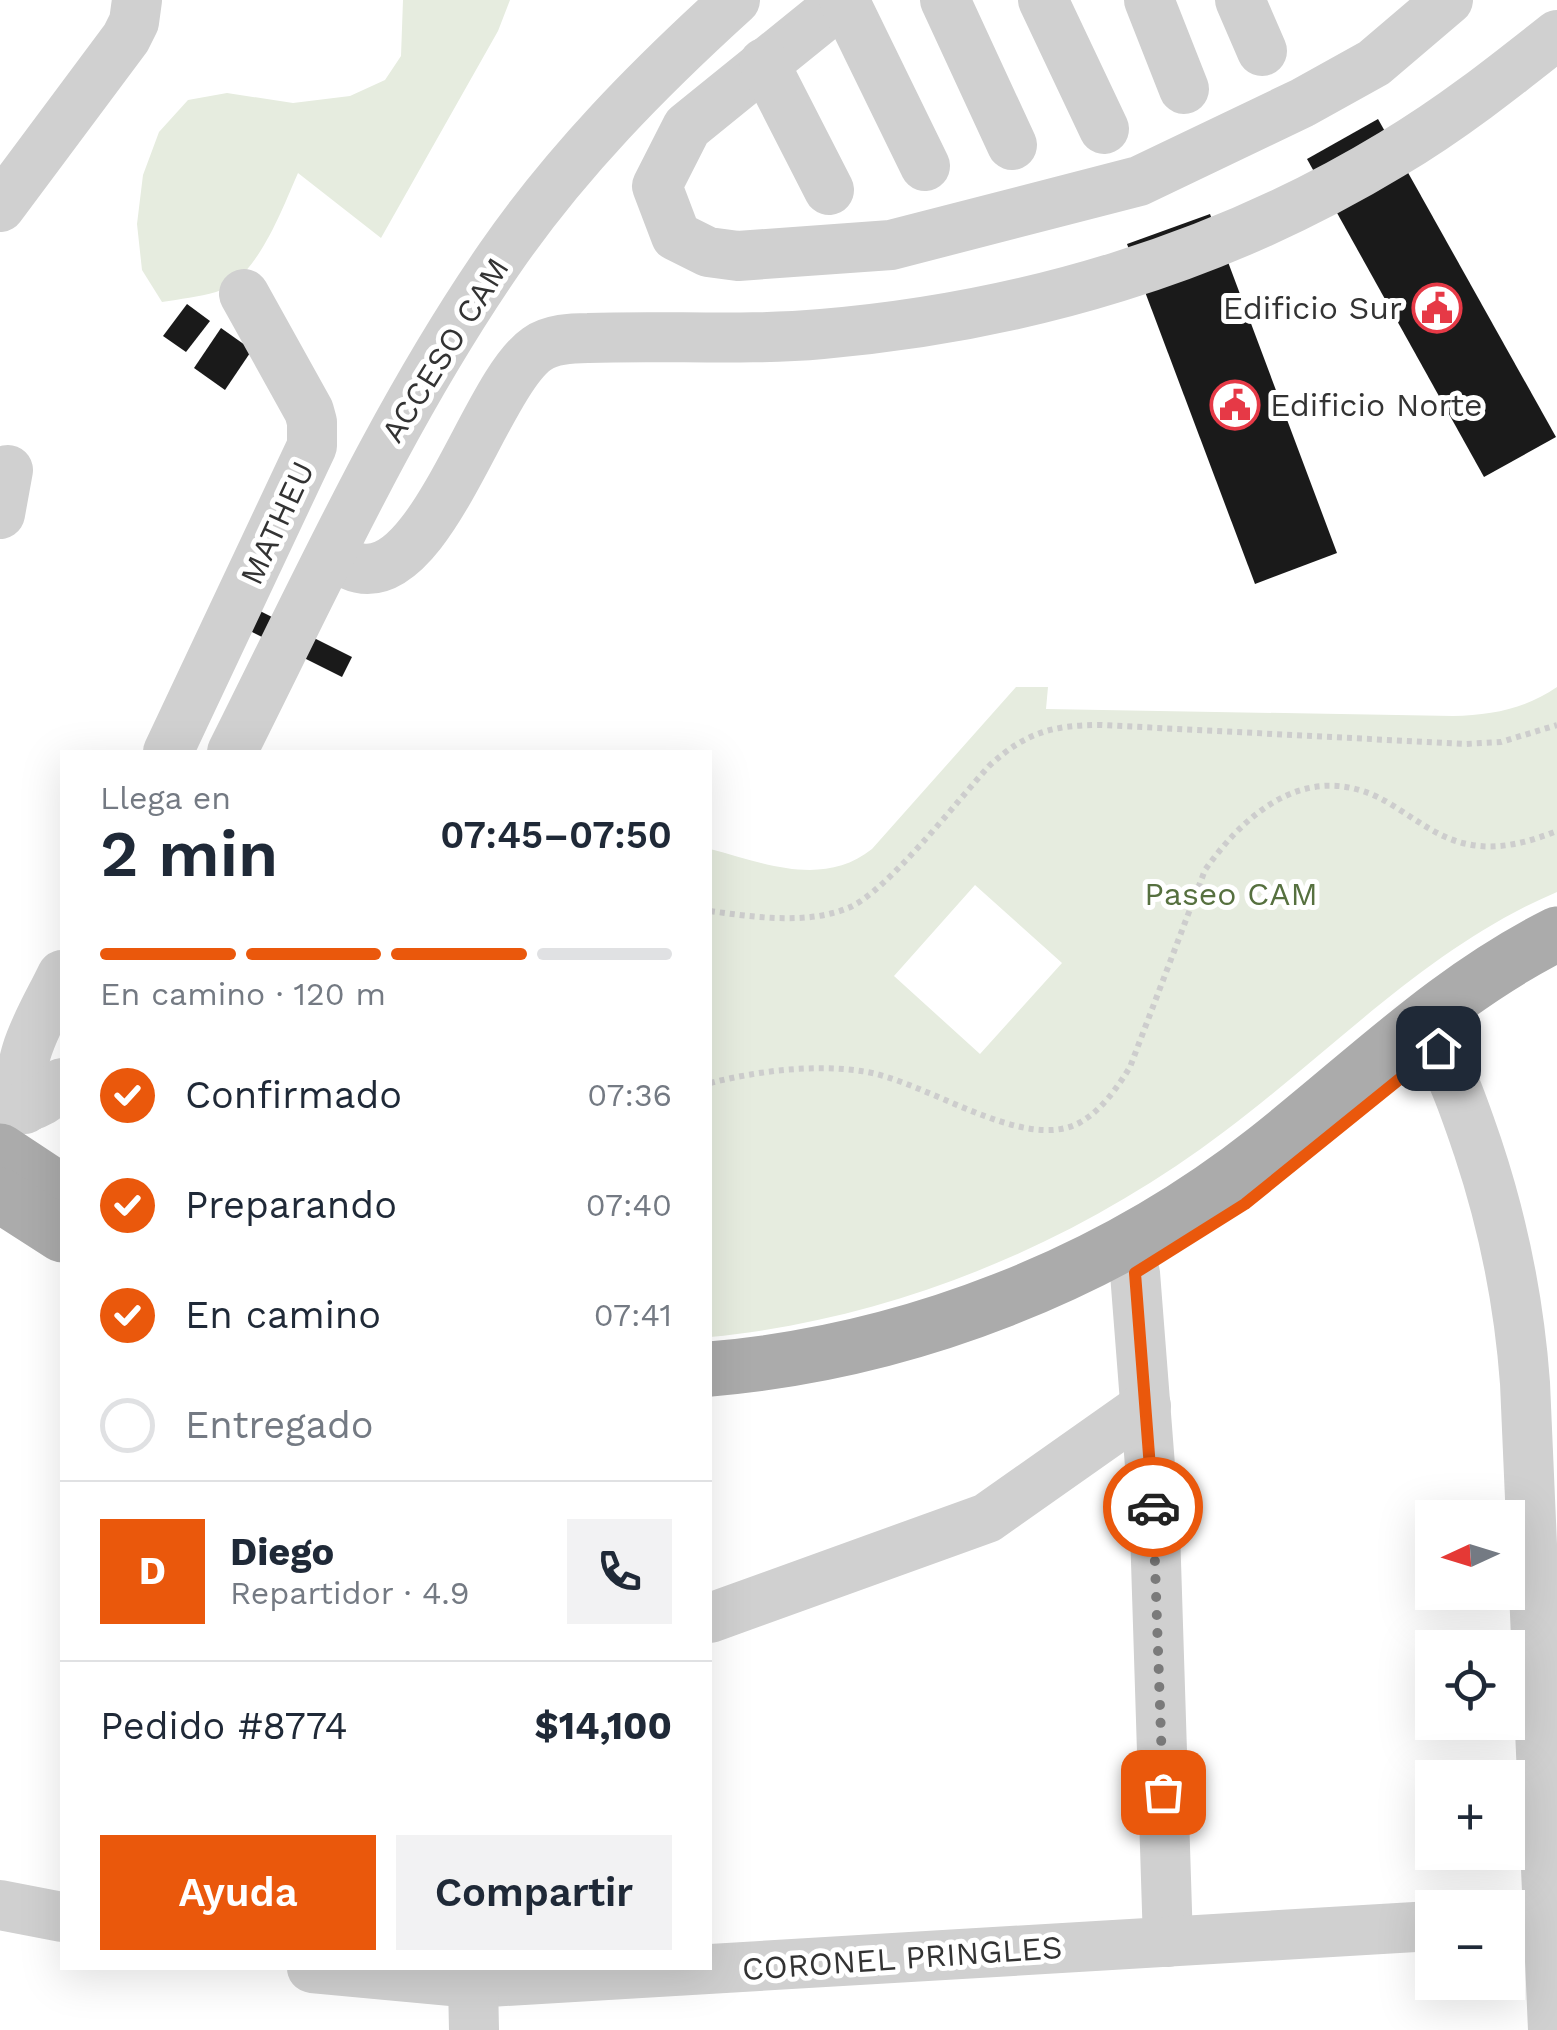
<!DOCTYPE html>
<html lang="es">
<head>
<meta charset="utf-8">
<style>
	:root { --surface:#fff; --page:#f2f2f3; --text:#1f2937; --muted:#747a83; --line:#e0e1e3; --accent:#ea580c }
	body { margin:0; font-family:"Work Sans",sans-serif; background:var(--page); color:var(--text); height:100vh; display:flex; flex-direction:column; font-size:38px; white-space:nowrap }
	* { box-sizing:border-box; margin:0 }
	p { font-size:32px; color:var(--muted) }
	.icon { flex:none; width:55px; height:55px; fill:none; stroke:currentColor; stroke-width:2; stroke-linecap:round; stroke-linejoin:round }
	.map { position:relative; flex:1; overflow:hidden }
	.sheet { position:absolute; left:60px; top:750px; width:652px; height:1220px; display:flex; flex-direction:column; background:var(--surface); border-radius:0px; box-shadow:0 10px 40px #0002 }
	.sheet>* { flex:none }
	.needle { width:65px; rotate:266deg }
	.fabs { position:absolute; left:1415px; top:1500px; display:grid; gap:20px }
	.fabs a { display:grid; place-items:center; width:110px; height:110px; border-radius:0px; background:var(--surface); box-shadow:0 10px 40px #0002; font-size:50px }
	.pin { position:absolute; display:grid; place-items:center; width:85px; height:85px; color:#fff; margin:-42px; border-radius:20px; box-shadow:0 5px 15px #0006 }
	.courier { position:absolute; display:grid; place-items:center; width:100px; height:100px; margin:-50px; border:8px solid #ea580c; border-radius:50%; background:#fff; color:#222; box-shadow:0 2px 12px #0007 }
	.overview em { font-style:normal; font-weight:600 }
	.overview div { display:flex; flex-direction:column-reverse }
	.overview { display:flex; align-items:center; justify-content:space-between; height:170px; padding:0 40px }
	h1 { font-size:65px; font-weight:600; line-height:75px }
	.bar { display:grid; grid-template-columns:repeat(4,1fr); gap:15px 10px; align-content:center; height:120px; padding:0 40px }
	.bar i { height:12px; border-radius:8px; background:var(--line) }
	.bar .active { background:var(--accent) }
	.bar p { grid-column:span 4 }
	.line { display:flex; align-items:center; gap:25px; padding:0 40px; border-top:2px solid var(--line) }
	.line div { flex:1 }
	.round { display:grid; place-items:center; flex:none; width:105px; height:105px; border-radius:0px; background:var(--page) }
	ol { padding:0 40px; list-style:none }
	li { display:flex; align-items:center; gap:30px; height:110px }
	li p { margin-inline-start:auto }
	li .icon { padding:10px; border-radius:50%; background:var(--accent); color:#fff; stroke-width:4 }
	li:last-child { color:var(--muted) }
	li i { width:55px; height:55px; border:5px solid var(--line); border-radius:50% }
	.cta { display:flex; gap:20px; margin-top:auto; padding:20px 40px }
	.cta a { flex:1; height:115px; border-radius:0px; background:var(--accent); color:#fff; font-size:40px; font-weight:600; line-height:115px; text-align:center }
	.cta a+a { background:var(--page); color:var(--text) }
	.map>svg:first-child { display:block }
	.green { fill:#e6ecdf; fill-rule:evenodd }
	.building { fill:#1a1a1a }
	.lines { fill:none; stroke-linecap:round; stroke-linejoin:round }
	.path { stroke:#cdcdcd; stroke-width:6; stroke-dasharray:5 5; stroke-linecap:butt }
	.minor { stroke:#d0d0d0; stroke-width:50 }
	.major { stroke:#ababab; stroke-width:55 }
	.done { stroke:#7a7a7a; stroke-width:10; stroke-dasharray:0 18 }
	.route { stroke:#ea580c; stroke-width:12 }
	.labels { text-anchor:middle; stroke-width:10; stroke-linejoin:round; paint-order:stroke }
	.poi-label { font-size:32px; fill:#333; stroke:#fff; text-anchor:end }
	.street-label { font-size:32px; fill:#333; stroke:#fff }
	.park-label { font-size:32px; fill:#56703f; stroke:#fff }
</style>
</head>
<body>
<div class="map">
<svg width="1557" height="2030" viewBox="0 0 1557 2030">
	<rect width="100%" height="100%" fill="#fff"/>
	<!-- green -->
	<g class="green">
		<path d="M403,0H510L498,31L381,238L298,173C282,209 257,279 216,292C199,297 180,299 162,302L142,270L137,224L143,175L159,132L188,100L227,93L293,103L350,96L385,80L401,56Z"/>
		<path d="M1016,687H1048L1046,709L1453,716C1492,715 1525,709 1557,687V892C1431,945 1333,1050 1225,1131C1077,1243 896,1319 710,1337V849C764,863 823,888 872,849ZM975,885L1062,963L980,1054L894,976Z"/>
	</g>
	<!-- building -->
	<g class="building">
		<path d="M1378,119L1556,437L1484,477L1307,159Z"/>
		<path d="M1210,214L1337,553L1255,584L1127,244Z"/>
		<path d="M187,304L210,321L186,352L163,336Z"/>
		<path d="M221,328L252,350L225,390L194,368Z"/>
		<path d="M256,609L352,657L342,677L246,629Z"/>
	</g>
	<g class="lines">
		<!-- path -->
		<g class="path">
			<path d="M710,911C753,917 807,925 848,908C886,893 958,800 989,766C1026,732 1053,725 1102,725L1465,744L1501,742L1557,725"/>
			<path d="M710,1083C758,1071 812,1064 861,1071C924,1079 1022,1153 1079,1123C1101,1111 1117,1088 1130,1067L1205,870C1250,806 1315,757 1392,805C1417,820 1438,838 1467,844C1497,851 1529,842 1557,831"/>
		</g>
		<!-- minor -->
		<g class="minor">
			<path d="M844,0L687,127L657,186L676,236L708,252L738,256L891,245L1139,181L1302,103L1374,63L1448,0"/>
			<path d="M844,0L925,166"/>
			<path d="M945,0L1012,145"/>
			<path d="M1043,0L1104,129"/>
			<path d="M1149,0L1184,89"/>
			<path d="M1240,0L1262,51"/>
			<path d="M764,63L829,190"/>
			<path d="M0,207L126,38L134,22L137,0"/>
			<path d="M0,514L8,470"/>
			<path d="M332,554C340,559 349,566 359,568C432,584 485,385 537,349C551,339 572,338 588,338C666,335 744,341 822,334C1023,317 1219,259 1392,154C1451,119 1504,77 1557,35"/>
			<path d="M168,752L312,446V422L309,411L244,294"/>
			<path d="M232,752C316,585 393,413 500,258C567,161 648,79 735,0"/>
			<path d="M1420,1021C1450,1065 1461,1098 1478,1148C1504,1226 1519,1301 1525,1383L1553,2030"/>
			<path d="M25,1109C11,1060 42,1017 62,975"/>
			<path d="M0,1111C26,1110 46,1103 62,1083"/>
			<path d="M1135,1273L1155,1530L1168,1942"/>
			<path d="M710,1618L987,1518L1146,1406"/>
			<path d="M0,1905L62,1917"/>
			<path d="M312,1968L473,1983L1432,1926"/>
			<path d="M473,1983L474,2030"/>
		</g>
		<!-- major -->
		<g class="major">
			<path d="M0,1151L62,1192"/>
			<path d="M0,1195L62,1235"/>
			<path d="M710,1369C909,1352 1109,1274 1266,1150C1364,1073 1444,991 1557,934"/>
		</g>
	</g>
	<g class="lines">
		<!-- done -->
		<path class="done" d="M1153,1507L1163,1792"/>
		<!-- route -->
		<path class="route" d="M1153,1507L1135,1273L1245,1204L1438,1048"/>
	</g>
	<!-- icons -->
	<defs>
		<g id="civic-ring" transform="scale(2.5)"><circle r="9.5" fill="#fff" stroke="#e63946" stroke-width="1.5"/><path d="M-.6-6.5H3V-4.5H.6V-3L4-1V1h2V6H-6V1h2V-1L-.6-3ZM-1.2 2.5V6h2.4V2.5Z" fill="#e63946"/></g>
	</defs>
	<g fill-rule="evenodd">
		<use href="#civic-ring" x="1437" y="308"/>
		<use href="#civic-ring" x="1235" y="405"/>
	</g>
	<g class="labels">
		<!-- poi labels -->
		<g class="poi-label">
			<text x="1402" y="319">Edificio Sur</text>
			<text x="1270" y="416" text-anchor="start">Edificio Norte</text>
		</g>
		<!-- street labels -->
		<g class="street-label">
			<text transform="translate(445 350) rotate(-58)" y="11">ACCESO CAM</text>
			<text transform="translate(277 523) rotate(-65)" y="11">MATHEU</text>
			<text transform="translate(902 1958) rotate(-4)" y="11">CORONEL PRINGLES</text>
		</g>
		<!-- park labels -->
		<g class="park-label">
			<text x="1231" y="905">Paseo CAM</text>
		</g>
	</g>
</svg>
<div class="fabs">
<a><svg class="needle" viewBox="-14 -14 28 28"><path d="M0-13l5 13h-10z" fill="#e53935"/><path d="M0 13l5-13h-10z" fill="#747a83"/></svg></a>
<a><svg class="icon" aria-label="locate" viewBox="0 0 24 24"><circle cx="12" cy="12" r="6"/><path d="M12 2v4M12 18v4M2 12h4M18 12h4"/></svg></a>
<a>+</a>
<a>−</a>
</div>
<div class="pin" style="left:1163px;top:1792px;background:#ea580c"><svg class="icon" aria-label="bag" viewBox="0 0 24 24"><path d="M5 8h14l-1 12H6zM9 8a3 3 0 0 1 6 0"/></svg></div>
<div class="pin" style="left:1438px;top:1048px;background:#1f2937"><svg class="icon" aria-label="home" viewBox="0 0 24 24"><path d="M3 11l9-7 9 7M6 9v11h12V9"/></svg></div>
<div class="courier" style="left:1153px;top:1507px"><svg class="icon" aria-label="car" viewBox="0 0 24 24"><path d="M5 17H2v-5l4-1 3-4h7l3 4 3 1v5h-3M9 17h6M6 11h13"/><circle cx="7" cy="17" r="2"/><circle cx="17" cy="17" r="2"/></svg></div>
<section class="sheet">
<div class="overview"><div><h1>2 min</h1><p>Llega en</p></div><em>07:45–07:50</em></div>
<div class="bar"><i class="active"></i><i class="active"></i><i class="active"></i><i></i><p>En camino · 120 m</p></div>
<ol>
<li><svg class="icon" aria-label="check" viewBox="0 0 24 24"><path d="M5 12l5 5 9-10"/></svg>Confirmado<p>07:36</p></li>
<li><svg class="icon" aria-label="check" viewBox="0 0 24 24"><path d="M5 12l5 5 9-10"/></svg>Preparando<p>07:40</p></li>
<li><svg class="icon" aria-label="check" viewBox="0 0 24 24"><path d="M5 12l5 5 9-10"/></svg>En camino<p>07:41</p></li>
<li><i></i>Entregado</li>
</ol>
<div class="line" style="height:180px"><b class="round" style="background:var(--accent);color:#fff">D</b><div><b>Diego</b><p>Repartidor · 4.9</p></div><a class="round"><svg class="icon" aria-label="phone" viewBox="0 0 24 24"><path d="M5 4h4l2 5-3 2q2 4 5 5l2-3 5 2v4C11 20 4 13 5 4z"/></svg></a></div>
<div class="line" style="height:130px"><div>Pedido #8774</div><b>$14,100</b></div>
<div class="cta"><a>Ayuda</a><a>Compartir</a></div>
</section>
</div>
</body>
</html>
